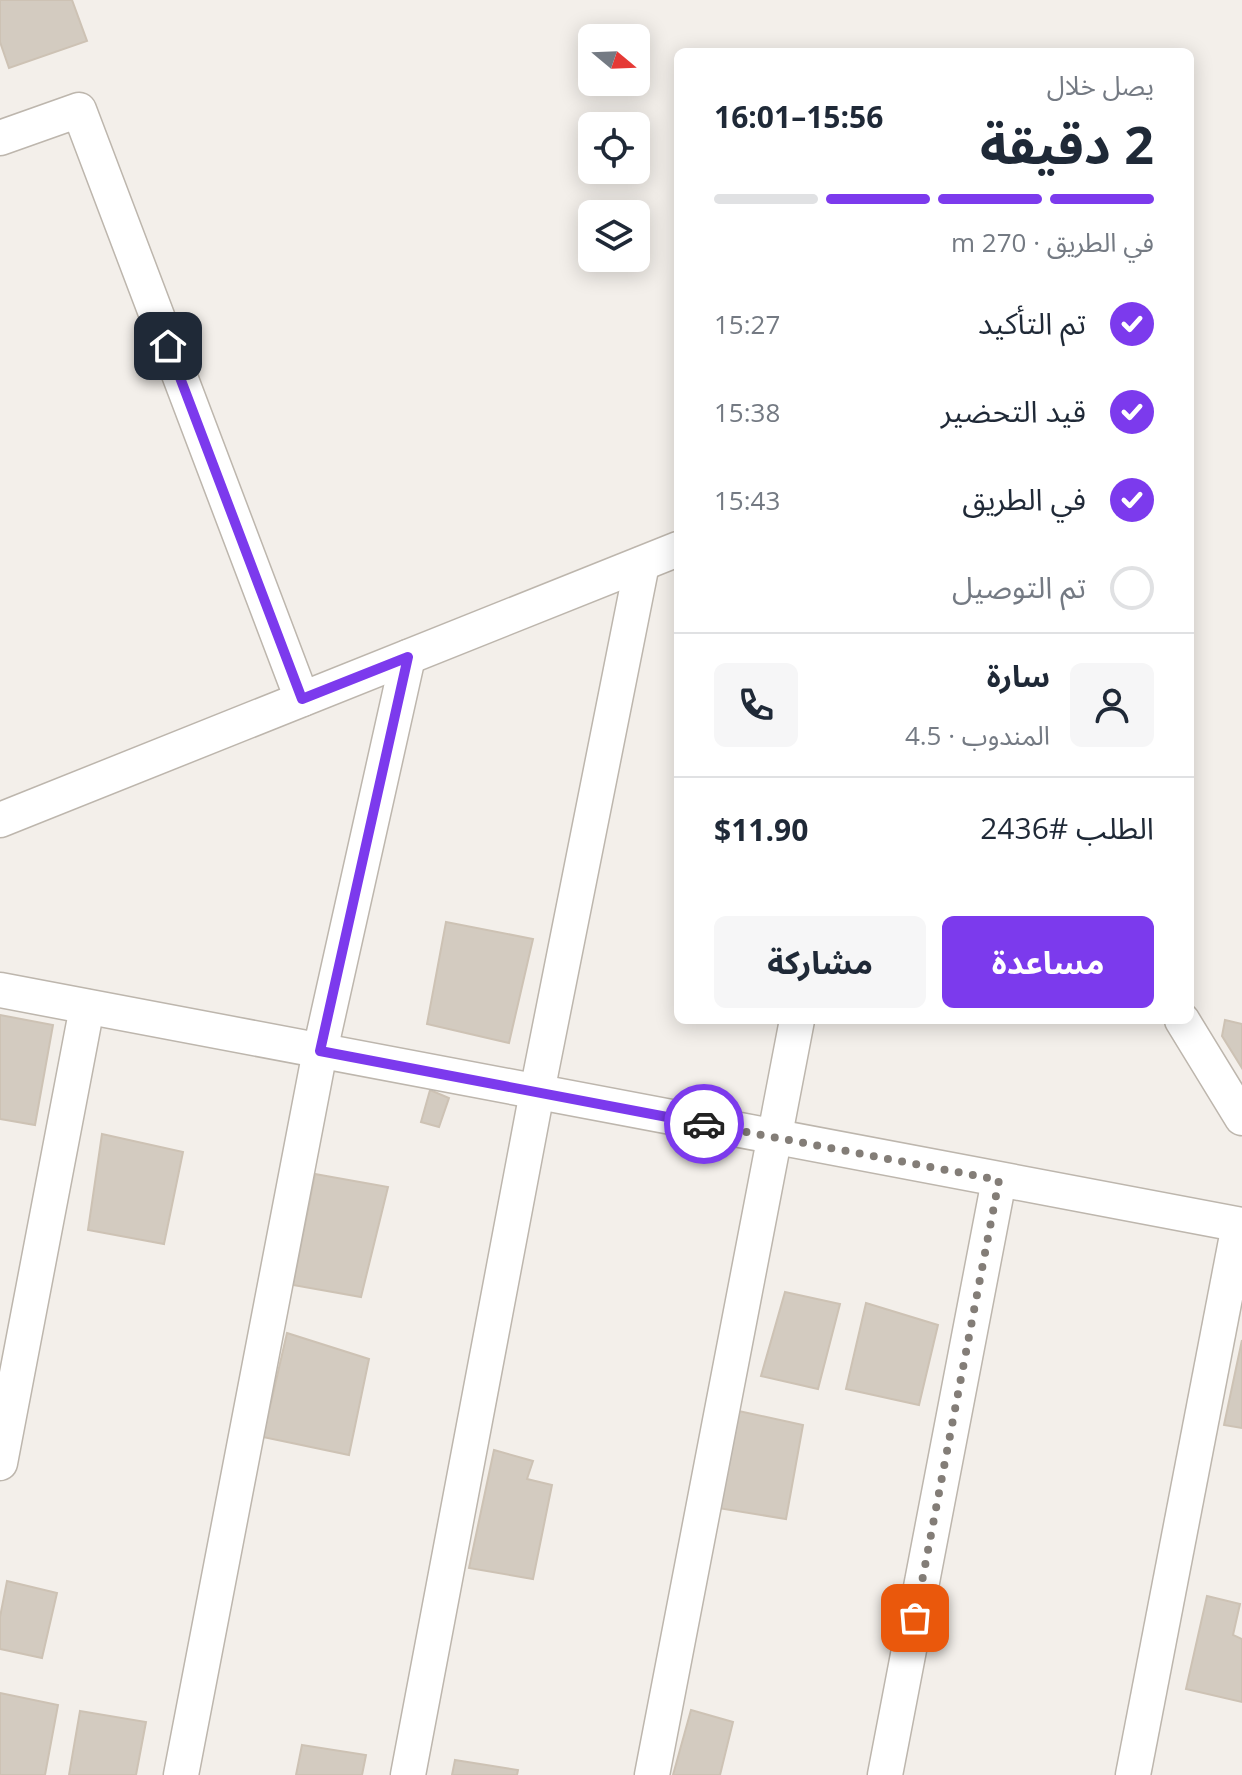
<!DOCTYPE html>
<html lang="ar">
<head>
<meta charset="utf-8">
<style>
	:root { --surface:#fff; --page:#f6f6f7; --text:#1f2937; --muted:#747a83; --line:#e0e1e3; --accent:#7c3aed }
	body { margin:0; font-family:"Open Sans","Noto Sans Arabic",sans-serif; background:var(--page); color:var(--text); direction:rtl; height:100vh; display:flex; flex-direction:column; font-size:30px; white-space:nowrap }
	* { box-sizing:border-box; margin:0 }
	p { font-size:26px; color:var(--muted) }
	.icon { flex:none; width:44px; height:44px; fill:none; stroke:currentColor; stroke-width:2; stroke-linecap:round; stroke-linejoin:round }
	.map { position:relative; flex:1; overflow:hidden; direction:ltr }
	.panel { position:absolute; left:674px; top:48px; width:520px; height:976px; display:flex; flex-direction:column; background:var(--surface); border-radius:12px; box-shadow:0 4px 20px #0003; direction:rtl }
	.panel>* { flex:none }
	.needle { width:52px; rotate:109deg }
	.buttons { position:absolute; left:578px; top:24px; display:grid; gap:16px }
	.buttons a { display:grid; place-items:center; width:72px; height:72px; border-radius:12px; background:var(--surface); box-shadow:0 4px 20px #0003; font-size:40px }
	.pin { position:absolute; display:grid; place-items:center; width:68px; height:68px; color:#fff; margin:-34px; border-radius:16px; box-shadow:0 4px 12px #0006 }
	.courier { position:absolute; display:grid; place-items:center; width:80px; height:80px; margin:-40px; border:6px solid #7c3aed; border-radius:50%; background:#fff; color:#222; box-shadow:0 2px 10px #0007 }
	.summary em { font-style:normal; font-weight:700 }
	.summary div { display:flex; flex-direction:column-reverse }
	.summary { display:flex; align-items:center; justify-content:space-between; height:136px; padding:0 40px }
	h1 { font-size:52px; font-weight:700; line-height:60px }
	.bar { display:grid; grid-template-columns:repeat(4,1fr); gap:12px 8px; align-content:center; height:96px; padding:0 40px }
	.bar i { height:10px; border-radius:6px; background:var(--line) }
	.bar .current { background:var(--accent) }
	.bar p { grid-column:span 4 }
	.line { display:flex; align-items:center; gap:20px; padding:0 40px; border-top:2px solid var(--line) }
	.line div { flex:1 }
	.round { display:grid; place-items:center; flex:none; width:84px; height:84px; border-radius:12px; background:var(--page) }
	ol { padding:0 40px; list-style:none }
	li { display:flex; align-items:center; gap:24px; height:88px }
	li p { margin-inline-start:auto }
	li .icon { padding:8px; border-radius:50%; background:var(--accent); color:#fff; stroke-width:4 }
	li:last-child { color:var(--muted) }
	li i { width:44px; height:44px; border:4px solid var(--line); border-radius:50% }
	.cta { display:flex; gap:16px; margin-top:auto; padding:16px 40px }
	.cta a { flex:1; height:92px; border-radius:12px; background:var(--accent); color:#fff; font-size:32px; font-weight:700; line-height:92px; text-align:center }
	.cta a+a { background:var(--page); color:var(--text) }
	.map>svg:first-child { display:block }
	.building { fill:#d3cbc0; stroke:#cdc2b4; stroke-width:2 }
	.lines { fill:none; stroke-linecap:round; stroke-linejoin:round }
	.minor-casing { stroke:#bdb6ad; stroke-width:37 }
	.minor { stroke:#fff; stroke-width:34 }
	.done { stroke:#837d77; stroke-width:8; stroke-dasharray:0 14.4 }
	.route { stroke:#7c3aed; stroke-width:10 }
</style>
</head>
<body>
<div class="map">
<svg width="1242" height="1775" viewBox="0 0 1242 1775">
	<rect width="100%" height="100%" fill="#f3efea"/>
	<!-- building -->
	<g class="building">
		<path d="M0,0H72L87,41L9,68L0,42Z"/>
		<path d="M446,922L533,939L509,1043L427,1024Z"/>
		<path d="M0,1015L53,1025L35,1125L0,1119Z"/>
		<path d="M1225,1020L1242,1024V1068L1222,1036Z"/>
		<path d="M430,1090L449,1098L439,1127L421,1122Z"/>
		<path d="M102,1134L183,1152L164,1244L88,1230Z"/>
		<path d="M315,1174L388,1187L361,1297L293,1285Z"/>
		<path d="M785,1292L840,1304L818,1389L761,1376Z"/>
		<path d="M866,1303L938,1325L919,1405L846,1389Z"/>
		<path d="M287,1333L369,1359L349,1455L263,1437Z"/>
		<path d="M1242,1340V1428L1224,1425Z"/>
		<path d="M734,1410L803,1425L786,1519L718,1508Z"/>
		<path d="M494,1450L533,1461L527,1479L552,1485L533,1579L469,1568Z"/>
		<path d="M7,1581L57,1593L42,1658L0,1649V1617Z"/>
		<path d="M1207,1596L1240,1604L1233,1635L1242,1639V1702L1186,1689Z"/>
		<path d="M0,1693L58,1705L45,1775H0Z"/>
		<path d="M691,1710L733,1722L720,1775H673Z"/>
		<path d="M80,1711L146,1722L136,1775H69Z"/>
		<path d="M302,1745L366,1755L362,1775H296Z"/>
		<path d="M455,1760L518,1770L517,1775H452Z"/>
	</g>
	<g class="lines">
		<!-- minor casing -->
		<g class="minor-casing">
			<g id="minor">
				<path d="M0,138L79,110L302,699"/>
				<path d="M0,820L678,549"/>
				<path d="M0,990L1242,1225"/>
				<path d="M1182,1020L1242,1118"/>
				<path d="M0,1463L87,1007"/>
				<path d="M181,1775L320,1051L408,657"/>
				<path d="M408,1775L537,1092L642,564"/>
				<path d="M652,1775L797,1020"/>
				<path d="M885,1775L999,1180"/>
				<path d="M1133,1775L1239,1225"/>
			</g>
		</g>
		<!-- minor -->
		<use href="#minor" class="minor"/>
	</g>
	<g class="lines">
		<!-- done -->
		<path class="done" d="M704,1124L999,1180L915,1618"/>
		<!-- route -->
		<path class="route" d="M168,346L302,699L408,657L320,1051L704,1124"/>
	</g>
</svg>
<div class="buttons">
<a><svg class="needle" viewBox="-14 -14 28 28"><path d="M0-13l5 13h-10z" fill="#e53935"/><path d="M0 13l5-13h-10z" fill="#747a83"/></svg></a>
<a><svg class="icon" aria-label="locate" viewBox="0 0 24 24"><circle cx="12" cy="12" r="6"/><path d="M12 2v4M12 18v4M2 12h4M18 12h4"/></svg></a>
<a><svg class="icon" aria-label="layers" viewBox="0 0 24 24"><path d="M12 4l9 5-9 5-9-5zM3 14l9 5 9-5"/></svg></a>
</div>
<div class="pin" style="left:915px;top:1618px;background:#ea580c"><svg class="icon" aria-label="bag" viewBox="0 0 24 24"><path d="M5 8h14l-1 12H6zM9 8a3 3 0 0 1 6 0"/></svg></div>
<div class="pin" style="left:168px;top:346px;background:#1f2937"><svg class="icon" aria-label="home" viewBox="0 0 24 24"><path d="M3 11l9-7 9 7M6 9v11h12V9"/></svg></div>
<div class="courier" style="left:704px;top:1124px"><svg class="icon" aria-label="car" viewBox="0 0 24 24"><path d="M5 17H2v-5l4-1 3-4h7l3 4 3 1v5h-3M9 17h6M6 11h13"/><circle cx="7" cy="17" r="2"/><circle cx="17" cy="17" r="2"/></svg></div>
<section class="panel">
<div class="summary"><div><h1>2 دقيقة</h1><p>يصل خلال</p></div><em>15:56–16:01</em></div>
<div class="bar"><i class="current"></i><i class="current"></i><i class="current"></i><i></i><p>في الطريق · 270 m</p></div>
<ol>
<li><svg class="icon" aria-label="check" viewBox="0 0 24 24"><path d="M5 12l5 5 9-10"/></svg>تم التأكيد<p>15:27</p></li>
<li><svg class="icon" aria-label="check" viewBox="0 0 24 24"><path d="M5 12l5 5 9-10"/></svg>قيد التحضير<p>15:38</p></li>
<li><svg class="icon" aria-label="check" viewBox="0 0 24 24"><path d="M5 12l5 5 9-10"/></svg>في الطريق<p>15:43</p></li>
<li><i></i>تم التوصيل</li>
</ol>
<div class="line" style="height:144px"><a class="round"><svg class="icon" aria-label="person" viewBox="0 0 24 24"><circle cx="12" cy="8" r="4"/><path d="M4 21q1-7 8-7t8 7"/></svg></a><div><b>سارة</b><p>المندوب · 4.5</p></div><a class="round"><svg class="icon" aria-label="phone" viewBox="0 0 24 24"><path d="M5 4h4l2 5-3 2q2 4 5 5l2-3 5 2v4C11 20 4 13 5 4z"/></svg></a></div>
<div class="line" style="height:104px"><div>الطلب #2436</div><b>$11.90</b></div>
<div class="cta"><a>مساعدة</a><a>مشاركة</a></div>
</section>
</div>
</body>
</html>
